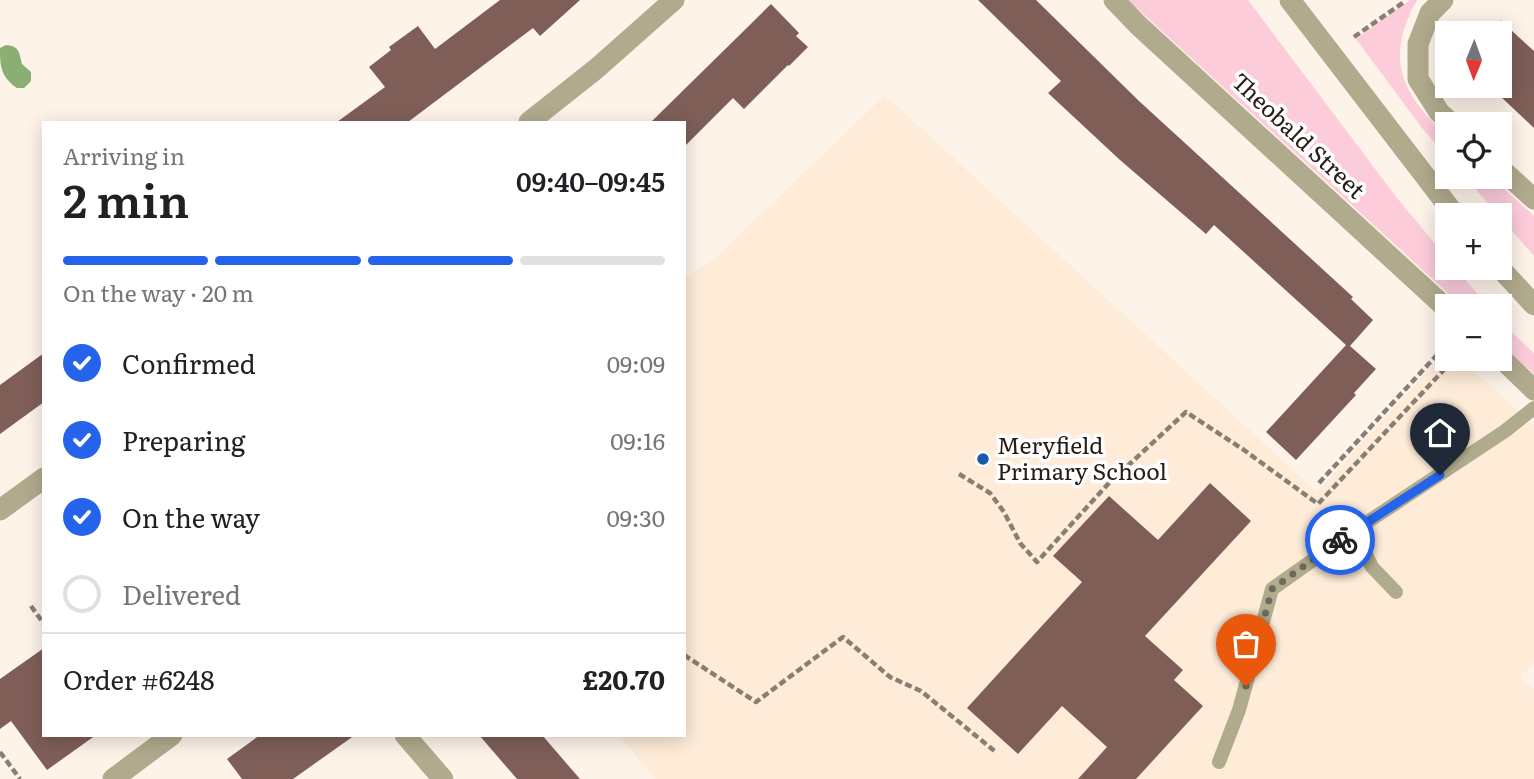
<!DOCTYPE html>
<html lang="en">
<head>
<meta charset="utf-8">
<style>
	:root { --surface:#fff; --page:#f2f2f2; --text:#202124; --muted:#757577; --line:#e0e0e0; --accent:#2563eb }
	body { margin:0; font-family:Literata,serif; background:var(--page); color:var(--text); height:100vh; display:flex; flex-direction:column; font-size:26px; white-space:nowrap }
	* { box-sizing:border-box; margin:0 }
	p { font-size:23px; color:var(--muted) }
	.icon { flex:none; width:38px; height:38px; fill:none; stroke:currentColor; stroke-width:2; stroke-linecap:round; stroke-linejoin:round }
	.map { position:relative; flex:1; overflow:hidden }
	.side { position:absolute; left:42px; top:121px; width:644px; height:616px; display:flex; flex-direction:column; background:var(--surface); border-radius:0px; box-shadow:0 4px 18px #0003 }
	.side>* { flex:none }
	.needle { width:46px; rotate:181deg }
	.buttons { position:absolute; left:1435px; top:21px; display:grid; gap:14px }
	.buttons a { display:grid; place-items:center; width:77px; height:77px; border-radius:0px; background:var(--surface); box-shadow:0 4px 18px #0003; font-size:35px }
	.pin { position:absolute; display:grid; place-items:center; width:60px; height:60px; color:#fff; margin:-72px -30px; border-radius:50% 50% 50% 0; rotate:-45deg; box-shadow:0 0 7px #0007 }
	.pin .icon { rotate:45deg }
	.courier { position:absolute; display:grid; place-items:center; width:70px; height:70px; margin:-35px; border:5px solid #2563eb; border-radius:50%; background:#fff; color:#222; box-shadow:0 2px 9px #0007 }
	.headline em { font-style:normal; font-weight:600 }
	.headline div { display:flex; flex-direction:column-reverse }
	.headline { display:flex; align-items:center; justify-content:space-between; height:119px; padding:0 21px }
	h1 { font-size:46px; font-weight:600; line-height:52px }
	.bar { display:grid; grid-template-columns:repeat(4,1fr); gap:10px 7px; align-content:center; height:84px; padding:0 21px }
	.bar i { height:9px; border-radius:5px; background:var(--line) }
	.bar .selected { background:var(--accent) }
	.bar p { grid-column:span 4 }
	.line { display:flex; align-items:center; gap:18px; padding:0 21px; border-top:2px solid var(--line) }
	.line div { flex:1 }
	ol { padding:0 21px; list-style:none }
	li { display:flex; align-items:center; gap:21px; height:77px }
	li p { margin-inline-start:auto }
	li .icon { padding:7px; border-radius:50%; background:var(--accent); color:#fff; stroke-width:4 }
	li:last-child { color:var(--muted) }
	li i { width:38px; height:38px; border:4px solid var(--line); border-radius:50% }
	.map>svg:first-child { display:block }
	.built { fill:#feebd8 }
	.green { fill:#fdccdb }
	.water { fill:#8baf73 }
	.building { fill:#7f5e58 }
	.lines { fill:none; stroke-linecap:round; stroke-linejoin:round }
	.path { stroke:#887e74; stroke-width:4.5; stroke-dasharray:7 3.5; stroke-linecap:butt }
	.service { stroke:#b0ab8d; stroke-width:14 }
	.minor { stroke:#b0ab8d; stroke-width:21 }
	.tertiary { stroke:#b0ab8d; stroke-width:21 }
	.done { stroke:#71675e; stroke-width:7; stroke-dasharray:0 12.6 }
	.route { stroke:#2563eb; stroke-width:9 }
	.poi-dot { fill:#1a5aab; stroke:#fff; stroke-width:2.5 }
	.labels { text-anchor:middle; stroke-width:7; stroke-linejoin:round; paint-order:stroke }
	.street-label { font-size:23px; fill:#251c13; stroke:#fff }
	.poi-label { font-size:23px; fill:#251c13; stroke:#fff; text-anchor:start }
</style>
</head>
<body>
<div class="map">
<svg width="1534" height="779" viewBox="0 0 1534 779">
	<rect width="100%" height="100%" fill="#fef3e9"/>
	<!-- built -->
	<path class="built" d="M885,95L1317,492L1447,350V359H1461L1534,426V663L1520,677L1534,690V779H656L618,735H684V279L717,256Z"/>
	<!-- green -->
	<g class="green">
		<path d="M1128,0H1248L1397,198L1447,258V268H1455L1488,306H1462Z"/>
		<path d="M1410,0H1417C1384,59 1402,94 1447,136V156L1422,128L1356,39Z"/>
		<path d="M1465,177H1491L1534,216V256Z"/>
		<path d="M1502,323L1534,353V374L1504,347Z"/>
	</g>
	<!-- water -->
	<path class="water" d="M6,45C20,46 19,53 22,64L31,72V81L24,88H17C1,77 0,67 0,48Z"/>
	<!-- building -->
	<g class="building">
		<path d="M500,0H580L540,36L533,28L408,122H337L385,87L369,67L391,50L389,47L418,26L435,49Z"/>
		<path d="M978,0H1036L1139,101L1353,297L1351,299L1373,320L1350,346L1376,369L1354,393L1356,395L1296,460L1266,432L1346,345L1214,225L1206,234L1120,160L1048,93L1061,81Z"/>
		<path d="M771,4L799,33L796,36L808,47L789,66L788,65L744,109L733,98L684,147V122H651Z"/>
		<path d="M1500,20L1534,51V128L1500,96Z"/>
		<path d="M44,353V402L0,434V385Z"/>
		<path d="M1210,483L1251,521L1145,636L1183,670L1174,680L1203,706L1136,779H1078L1107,747L1062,706L1018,754L967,708L1082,582L1053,556L1109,496L1158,540Z"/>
		<path d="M44,648V735H96L47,770L11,721L0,729V679Z"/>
		<path d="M260,735H355L293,779H242L227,759Z"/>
		<path d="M479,735H542L580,779H517Z"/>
	</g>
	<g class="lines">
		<!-- path -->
		<g class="path">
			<path d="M1354,37L1404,2"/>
			<path d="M959,474L990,493L1004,512L1020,543L1037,562L1108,484L1186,412L1244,450L1318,504L1454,359"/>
			<path d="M1319,483L1447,344"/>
			<path d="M31,606L44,624"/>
			<path d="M684,655L756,702L843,637L890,677L921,691L997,753"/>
			<path d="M0,752L20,779"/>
		</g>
		<!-- service -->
		<g class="service">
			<path d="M1354,531L1372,567L1396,592"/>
			<path d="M1219,762L1239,710L1272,589L1354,531L1505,431L1534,408"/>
		</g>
		<!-- minor -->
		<g class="minor">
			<path d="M1114,0L1138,25L1447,309"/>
			<path d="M1443,0L1430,13L1418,44V79L1439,112L1452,124"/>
			<path d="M1500,168L1534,199"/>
			<path d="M1500,357L1534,390"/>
			<path d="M405,735L443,779"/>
			<path d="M113,779L172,735"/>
		</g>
		<!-- tertiary -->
		<g class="tertiary">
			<path d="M1290,0L1455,215"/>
			<path d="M529,122L596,69L674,0"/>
			<path d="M1500,268L1534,305"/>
			<path d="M0,510L44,478"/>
		</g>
	</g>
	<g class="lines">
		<!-- done -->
		<path class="done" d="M1246,686L1272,589L1340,540"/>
		<!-- route -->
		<path class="route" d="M1340,540L1440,475"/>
	</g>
	<!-- markers -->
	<circle class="poi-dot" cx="983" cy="459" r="7"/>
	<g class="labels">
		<!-- street labels -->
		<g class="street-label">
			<text transform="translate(1298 136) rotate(43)" y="8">Theobald Street</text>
		</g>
		<!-- poi labels -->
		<g class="poi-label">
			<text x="997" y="454">Meryfield<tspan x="997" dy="26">Primary School</tspan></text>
		</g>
	</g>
</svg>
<div class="buttons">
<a><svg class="needle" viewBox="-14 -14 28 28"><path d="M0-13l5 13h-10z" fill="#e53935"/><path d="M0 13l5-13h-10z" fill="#757577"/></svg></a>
<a><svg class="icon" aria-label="locate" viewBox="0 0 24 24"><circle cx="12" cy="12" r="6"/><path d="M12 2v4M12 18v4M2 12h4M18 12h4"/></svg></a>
<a>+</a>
<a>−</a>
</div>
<div class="pin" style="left:1246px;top:686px;background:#ea580c"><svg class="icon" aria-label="bag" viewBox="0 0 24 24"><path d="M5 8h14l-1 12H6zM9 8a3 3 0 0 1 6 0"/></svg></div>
<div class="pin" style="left:1440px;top:475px;background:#1f2937"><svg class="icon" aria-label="home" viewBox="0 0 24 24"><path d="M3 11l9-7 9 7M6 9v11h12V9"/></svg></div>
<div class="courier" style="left:1340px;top:540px"><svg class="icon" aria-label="bike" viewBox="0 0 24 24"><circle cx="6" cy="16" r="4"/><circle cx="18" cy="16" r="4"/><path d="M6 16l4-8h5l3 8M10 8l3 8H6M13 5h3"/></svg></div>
<section class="side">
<div class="headline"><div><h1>2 min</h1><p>Arriving in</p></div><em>09:40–09:45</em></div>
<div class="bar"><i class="selected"></i><i class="selected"></i><i class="selected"></i><i></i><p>On the way · 20 m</p></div>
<ol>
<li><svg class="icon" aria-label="check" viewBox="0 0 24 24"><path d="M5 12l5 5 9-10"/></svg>Confirmed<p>09:09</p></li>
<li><svg class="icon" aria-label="check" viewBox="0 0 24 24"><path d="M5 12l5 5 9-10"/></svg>Preparing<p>09:16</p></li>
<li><svg class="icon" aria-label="check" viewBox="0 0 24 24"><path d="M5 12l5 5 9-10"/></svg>On the way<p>09:30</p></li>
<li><i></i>Delivered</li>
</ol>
<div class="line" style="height:91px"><div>Order #6248</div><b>£20.70</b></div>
</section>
</div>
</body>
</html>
